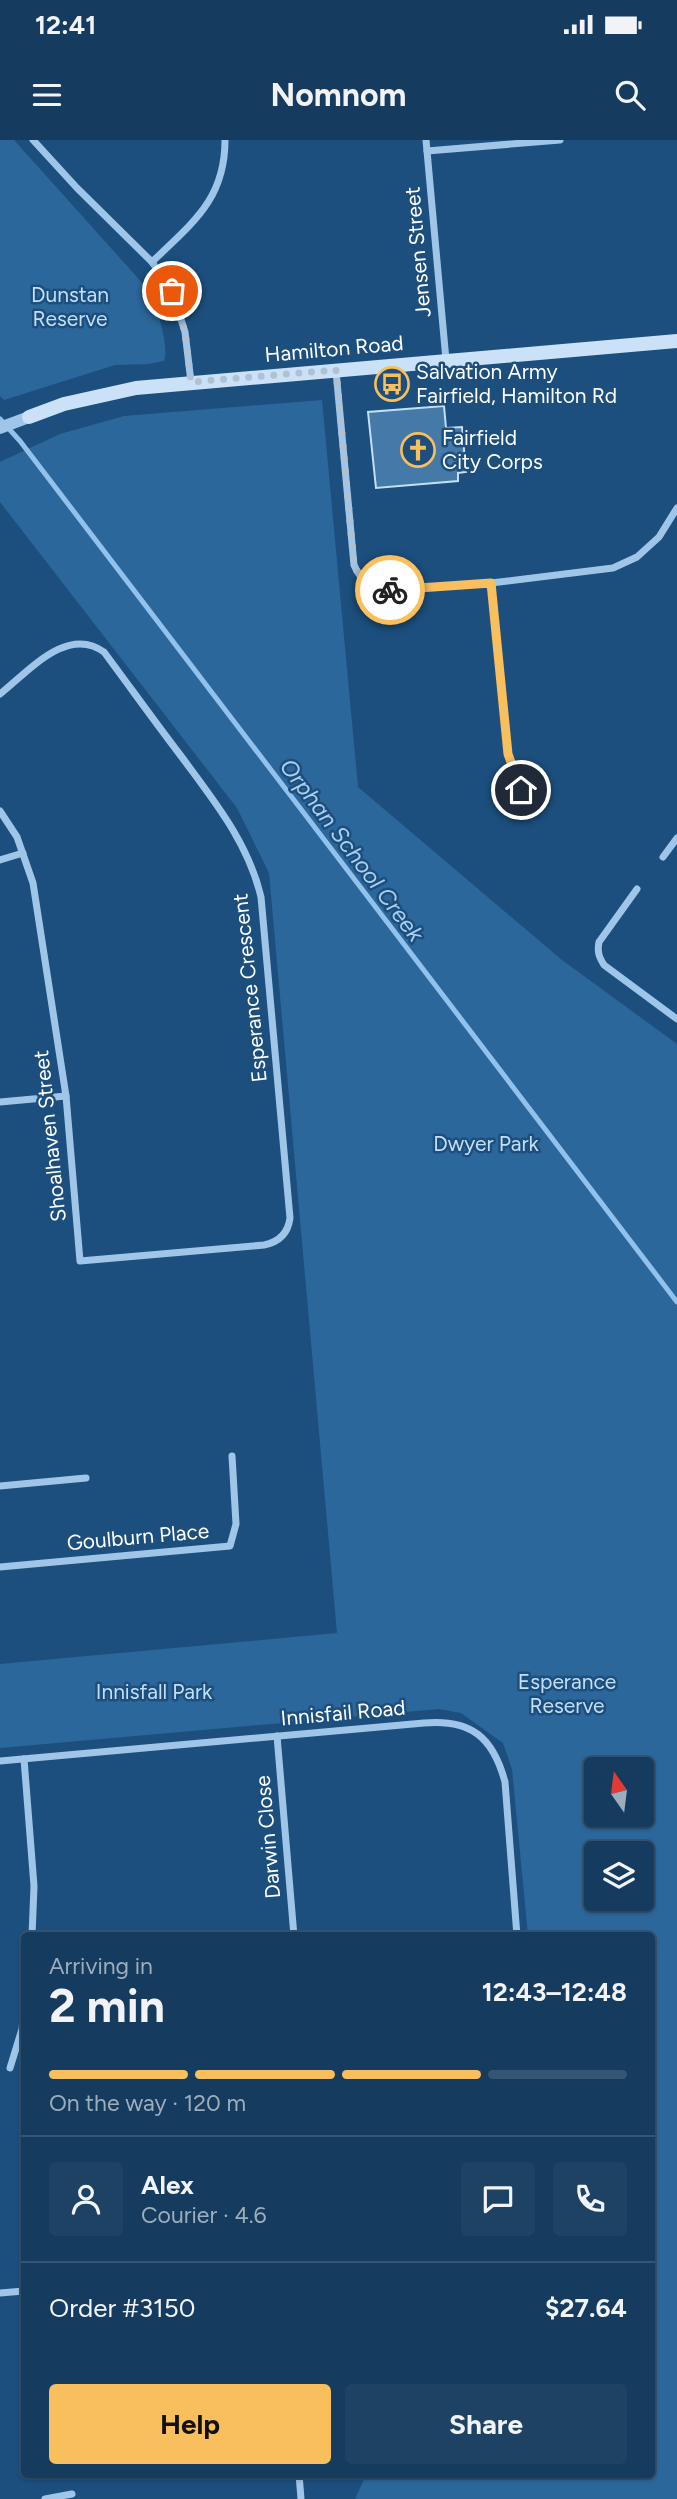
<!DOCTYPE html>
<html lang="en">
<head>
<meta charset="utf-8">
<style>
	:root { --surface:#153b5e; --page:#1e4264; --text:#f1f3f6; --muted:#9dadbc; --line:#345573; --accent:#f9bf5d }
	body { margin:0; font-family:Figtree,sans-serif; background:var(--page); color:var(--text); height:100vh; display:flex; flex-direction:column; font-size:26px; white-space:nowrap }
	* { box-sizing:border-box; margin:0 }
	p { font-size:23px; color:var(--muted) }
	.icon { flex:none; width:38px; height:38px; fill:none; stroke:currentColor; stroke-width:2; stroke-linecap:round; stroke-linejoin:round }
	.map { position:relative; flex:1; overflow:hidden }
	.drawer { position:absolute; left:21px; top:1792px; width:634px; height:546px; display:flex; flex-direction:column; background:var(--surface); border-radius:7px; box-shadow:0 2px 5px #0004,0 0 0 2px var(--line) }
	.drawer>* { flex:none }
	.needle { width:46px; rotate:346deg }
	.tools { position:absolute; left:584px; top:1617px; display:grid; gap:14px }
	.tools a { display:grid; place-items:center; width:70px; height:70px; border-radius:7px; background:var(--surface); box-shadow:0 2px 5px #0004,0 0 0 2px var(--line); font-size:35px }
	.pin { position:absolute; display:grid; place-items:center; width:60px; height:60px; color:#fff; margin:-30px; border:4px solid #fff; border-radius:50%; box-shadow:0 2px 7px #0007 }
	.courier { position:absolute; display:grid; place-items:center; width:70px; height:70px; margin:-35px; border:5px solid #f9bf5d; border-radius:50%; background:#fff; color:#222; box-shadow:0 2px 9px #0007 }
	.head em { font-style:normal; font-weight:700 }
	.head div { display:flex; flex-direction:column-reverse }
	.head { display:flex; align-items:center; justify-content:space-between; height:119px; padding:0 28px }
	h1 { font-size:46px; font-weight:700; line-height:52px }
	.bar { display:grid; grid-template-columns:repeat(4,1fr); gap:10px 7px; align-content:center; height:84px; padding:0 28px }
	.bar i { height:9px; border-radius:5px; background:var(--line) }
	.bar .active { background:var(--accent) }
	.bar p { grid-column:span 4 }
	.line { display:flex; align-items:center; gap:18px; padding:0 28px; border-top:2px solid var(--line) }
	.line div { flex:1 }
	.round { display:grid; place-items:center; flex:none; width:74px; height:74px; border-radius:7px; background:var(--page) }
	.cta { display:flex; gap:14px; margin-top:auto; padding:14px 28px }
	.cta a { flex:1; height:80px; border-radius:7px; background:var(--accent); color:#111; font-size:28px; font-weight:700; line-height:80px; text-align:center }
	.cta a+a { background:var(--page); color:var(--text) }
	.status { display:flex; justify-content:space-between; align-items:center; height:49px; padding:0 35px; background:var(--surface); direction:ltr }
	.status svg { height:19px; fill:currentColor }
	header { display:flex; justify-content:space-between; align-items:center; height:91px; padding:0 28px; background:var(--surface); font-size:32px; font-weight:700 }
	.map>svg:first-child { display:block }
	.green { fill:#2c679b; fill-rule:evenodd }
	.lines { fill:none; stroke-linecap:round; stroke-linejoin:round }
	.stream { stroke:#92c2eb; stroke-width:5 }
	.building { fill:#4579a8; stroke:#c3dff7; stroke-width:2 }
	.minor { stroke:#9fc6e9; stroke-width:7 }
	.tertiary { stroke:#9fc6e9; stroke-width:12 }
	.secondary { stroke:#cae1f7; stroke-width:14 }
	.done { stroke:#b0c1d2; stroke-width:7; stroke-dasharray:0 12.6 }
	.route { stroke:#f9bf5d; stroke-width:9 }
	.labels { text-anchor:middle; stroke-width:5; stroke-linejoin:round; paint-order:stroke }
	.street-label { font-size:21px; fill:#fff; stroke:#1c4f7e }
	.park-label { font-size:21px; fill:#c3dff7; stroke:#1c4f7e }
	.poi-label { font-size:21px; fill:#fff; stroke:#1c4f7e; text-anchor:start }
	.water-label { font-size:23px; font-style:italic; fill:#aad0f0; stroke:#1c4f7e }
</style>
</head>
<body>
<div class="status"><b>12:41</b><svg viewBox="0 0 49 12"><path d="M0 12V9h3v3zM5 12V6h3v6zM10 12V3h3v9zM15 12V0h3v12zM26 1h20v11H26zM47 4h2v5h-2z"/></svg></div>
<header><svg class="icon" aria-label="menu" viewBox="0 0 24 24"><path d="M4 6h16M4 12h16M4 18h16"/></svg>Nomnom<svg class="icon" aria-label="search" viewBox="0 0 24 24"><circle cx="10" cy="10" r="6"/><path d="M15 15l6 6"/></svg></header>
<div class="map">
<svg width="677" height="2359" viewBox="0 0 677 2359">
	<rect width="100%" height="100%" fill="#1c4f7e"/>
	<!-- green -->
	<g class="green">
		<path d="M0,0H14L145,146C155,161 170,204 164,221L148,224L115,225L4,260L0,256Z"/>
		<path d="M322,260L358,647L562,820L677,904V2359H355L366,2335L651,2334V1796L528,1795L512,1629L503,1603L461,1573L439,1569L0,1608V1524L337,1493L269,733L237,668L0,362V322L60,294L124,276ZM597,1629H642V1675H597ZM597,1713H642V1759H597Z"/>
	</g>
	<g class="lines">
		<!-- stream -->
		<path class="stream" d="M0,279L20,301L677,1162"/>
	</g>
	<!-- building -->
	<path class="building" d="M444,266L446,288L462,287L466,332L458,333V341L376,348L368,272Z"/>
	<g class="lines">
		<!-- minor -->
		<g class="minor">
			<path d="M33,0L77,48L152,122L172,151L185,192L191,242"/>
			<path d="M426,0L446,220"/>
			<path d="M427,11L560,0"/>
			<path d="M152,122C192,83 225,60 225,0"/>
			<path d="M336,231L354,425C361,441 370,447 387,450L491,443L613,428L637,417L659,397L677,368"/>
			<path d="M491,443L508,614L521,650"/>
			<path d="M0,554C28,532 67,485 104,512C130,547 155,582 181,616C214,661 248,702 261,757L290,1078C288,1094 279,1102 264,1105L80,1121L66,956L33,743L17,697L0,671"/>
			<path d="M663,717L677,698"/>
			<path d="M0,720L23,713"/>
			<path d="M637,749L599,802C597,812 599,817 604,825L677,879"/>
			<path d="M0,962L66,956"/>
			<path d="M0,1346L86,1338"/>
			<path d="M0,1427L230,1406L236,1384L232,1316"/>
			<path d="M277,1596L294,1796"/>
			<path d="M24,1619L34,1746L32,1796"/>
			<path d="M0,1621L424,1583C471,1579 493,1597 505,1642L517,1796"/>
			<path d="M10,1928L22,1889L24,1866"/>
			<path d="M0,2153L24,2151"/>
			<path d="M299,2334L301,2359"/>
			<path d="M45,2359L72,2354"/>
		</g>
		<!-- tertiary -->
		<path class="tertiary" d="M0,288L29,277"/>
		<!-- secondary -->
		<path class="secondary" d="M29,277L64,264L136,248L677,201"/>
	</g>
	<g class="lines">
		<!-- done -->
		<path class="done" d="M172,151L185,192L191,242L336,230L354,425C361,441 372,449 390,450"/>
		<!-- route -->
		<path class="route" d="M390,450L491,443L508,614L521,650"/>
	</g>
	<!-- icons -->
	<defs>
		<g id="bus-ring" transform="scale(1.75)"><circle r="9.5" fill="#1c4f7e" stroke="#f9bf5d" stroke-width="1.5"/><path d="M-5-6H5V4H4V6H2V4H-2V6H-4V4H-5ZM-3.5-4V0h7V-4ZM-3.5 1.2v1.5H-2V1.2ZM2 1.2v1.5H3.5V1.2Z" fill="#f9bf5d"/></g>
		<g id="church-ring" transform="scale(1.75)"><circle r="9.5" fill="#1c4f7e" stroke="#f9bf5d" stroke-width="1.5"/><path d="M-1.2-6h2.4v3.5h3.3v2.4h-3.3V6h-2.4V-.1h-3.3v-2.4h3.3Z" fill="#f9bf5d"/></g>
	</defs>
	<g fill-rule="evenodd">
		<use href="#bus-ring" x="392" y="244"/>
		<use href="#church-ring" x="418" y="310"/>
	</g>
	<g class="labels">
		<!-- street labels -->
		<g class="street-label">
			<text transform="translate(418 112) rotate(-95)" y="7">Jensen Street</text>
			<text transform="translate(334 209) rotate(-5)" y="7">Hamilton Road</text>
			<text transform="translate(250 848) rotate(-96)" y="7">Esperance Crescent</text>
			<text transform="translate(50 996) rotate(-96)" y="7">Shoalhaven Street</text>
			<text transform="translate(138 1397) rotate(-5)" y="7">Goulburn Place</text>
			<text transform="translate(343 1573) rotate(-5)" y="7">Innisfail Road</text>
			<text transform="translate(268 1697) rotate(-95)" y="7">Darwin Close</text>
		</g>
		<!-- park labels -->
		<g class="park-label">
			<text x="70" y="162">Dunstan<tspan x="70" dy="24">Reserve</tspan></text>
			<text x="486" y="1011">Dwyer Park</text>
			<text x="567" y="1549">Esperance<tspan x="567" dy="24">Reserve</tspan></text>
			<text x="154" y="1559">Innisfall Park</text>
		</g>
		<!-- poi labels -->
		<g class="poi-label">
			<text x="416" y="239">Salvation Army<tspan x="416" dy="24">Fairfield, Hamilton Rd</tspan></text>
			<text x="442" y="305">Fairfield<tspan x="442" dy="24">City Corps</tspan></text>
		</g>
		<!-- water labels -->
		<g class="water-label">
			<text transform="translate(352 710) rotate(53)" y="8">Orphan School Creek</text>
		</g>
	</g>
</svg>
<div class="tools">
<a><svg class="needle" viewBox="-14 -14 28 28"><path d="M0-13l5 13h-10z" fill="#e53935"/><path d="M0 13l5-13h-10z" fill="#9dadbc"/></svg></a>
<a><svg class="icon" aria-label="layers" viewBox="0 0 24 24"><path d="M12 4l9 5-9 5-9-5zM3 14l9 5 9-5"/></svg></a>
</div>
<div class="pin" style="left:172px;top:151px;background:#ea580c"><svg class="icon" aria-label="bag" viewBox="0 0 24 24"><path d="M5 8h14l-1 12H6zM9 8a3 3 0 0 1 6 0"/></svg></div>
<div class="pin" style="left:521px;top:650px;background:#1f2937"><svg class="icon" aria-label="home" viewBox="0 0 24 24"><path d="M3 11l9-7 9 7M6 9v11h12V9"/></svg></div>
<div class="courier" style="left:390px;top:450px"><svg class="icon" aria-label="bike" viewBox="0 0 24 24"><circle cx="6" cy="16" r="4"/><circle cx="18" cy="16" r="4"/><path d="M6 16l4-8h5l3 8M10 8l3 8H6M13 5h3"/></svg></div>
<section class="drawer">
<div class="head"><div><h1>2 min</h1><p>Arriving in</p></div><em>12:43–12:48</em></div>
<div class="bar"><i class="active"></i><i class="active"></i><i class="active"></i><i></i><p>On the way · 120 m</p></div>
<div class="line" style="height:126px"><a class="round"><svg class="icon" aria-label="person" viewBox="0 0 24 24"><circle cx="12" cy="8" r="4"/><path d="M4 21q1-7 8-7t8 7"/></svg></a><div><b>Alex</b><p>Courier · 4.6</p></div><a class="round"><svg class="icon" aria-label="chat" viewBox="0 0 24 24"><path d="M4 5h16v11H9l-5 4z"/></svg></a><a class="round"><svg class="icon" aria-label="phone" viewBox="0 0 24 24"><path d="M5 4h4l2 5-3 2q2 4 5 5l2-3 5 2v4C11 20 4 13 5 4z"/></svg></a></div>
<div class="line" style="height:91px"><div>Order #3150</div><b>$27.64</b></div>
<div class="cta"><a>Help</a><a>Share</a></div>
</section>
</div>
</body>
</html>
